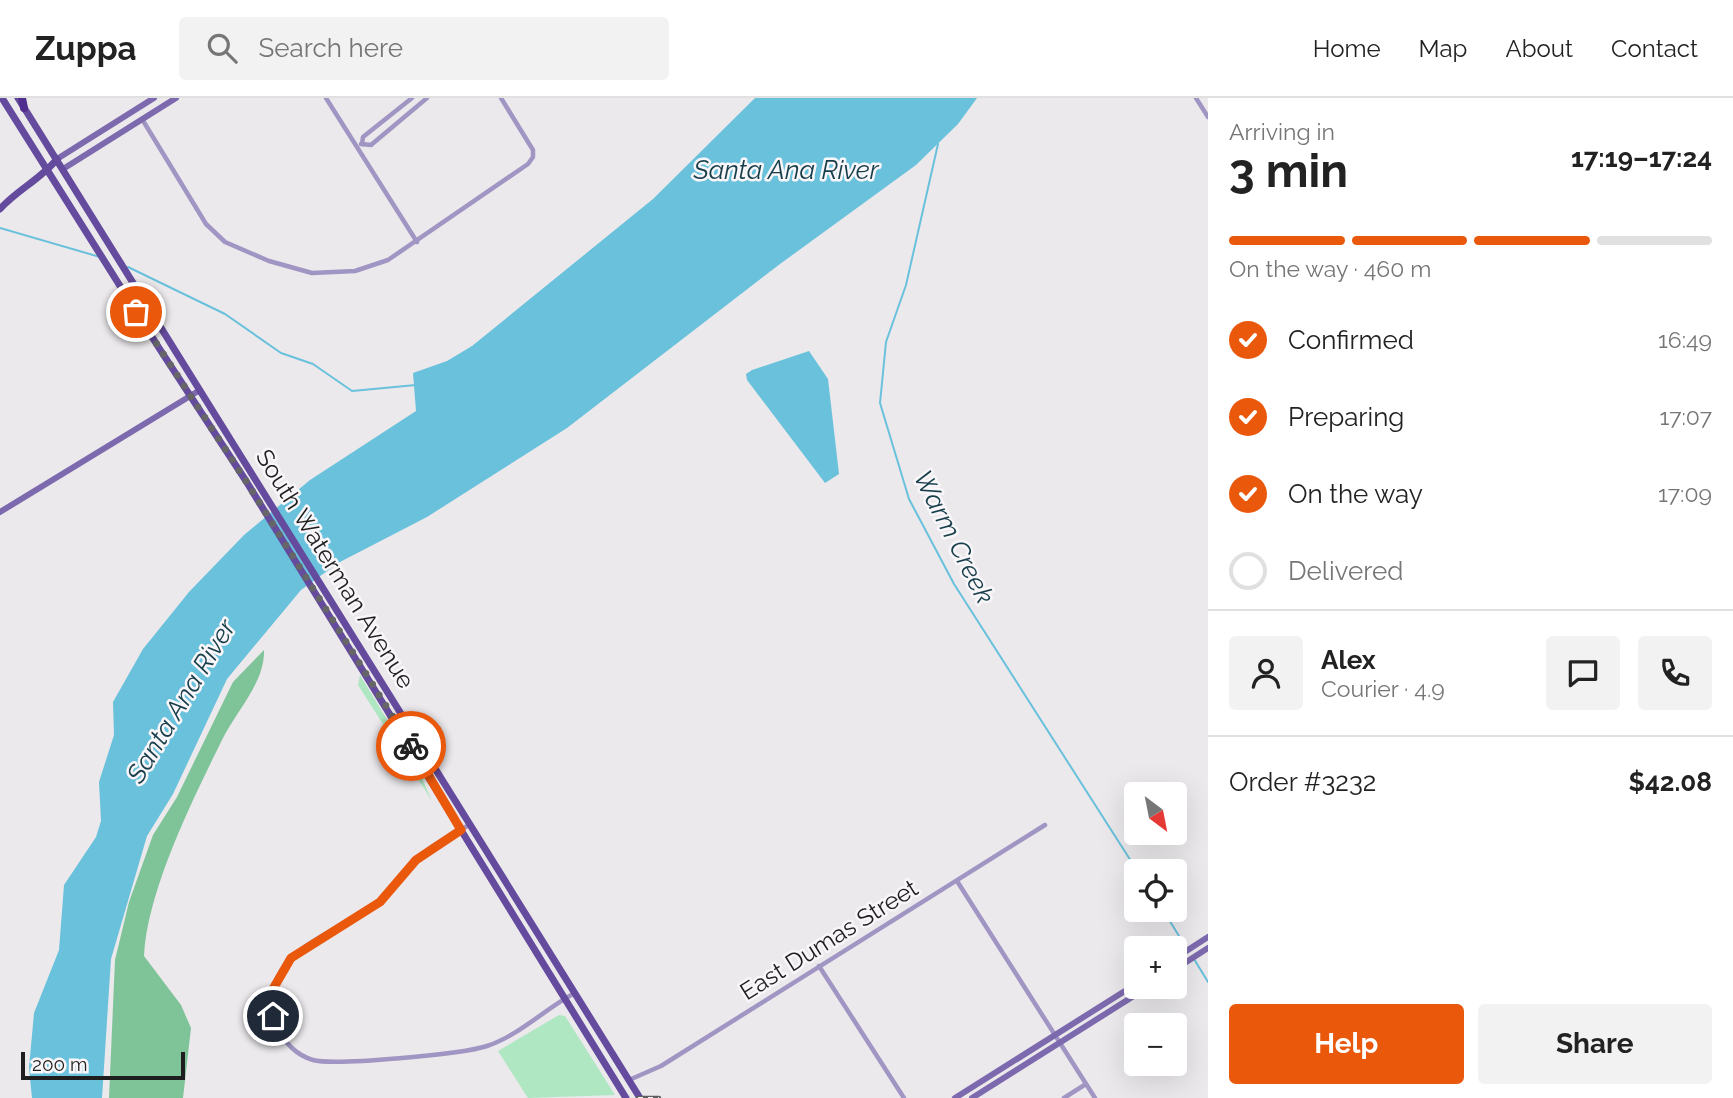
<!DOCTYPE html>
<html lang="en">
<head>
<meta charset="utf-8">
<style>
	:root { --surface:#fff; --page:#f2f2f2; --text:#222; --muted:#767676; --line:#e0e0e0; --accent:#ea580c }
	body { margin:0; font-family:Raleway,sans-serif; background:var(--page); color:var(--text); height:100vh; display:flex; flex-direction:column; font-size:26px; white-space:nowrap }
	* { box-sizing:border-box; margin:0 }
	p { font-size:23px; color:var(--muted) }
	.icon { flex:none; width:38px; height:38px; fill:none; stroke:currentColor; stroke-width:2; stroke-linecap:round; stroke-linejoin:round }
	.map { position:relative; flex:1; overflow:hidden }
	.details { display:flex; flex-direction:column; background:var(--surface); width:525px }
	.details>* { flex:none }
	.needle { width:46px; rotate:148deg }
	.tools { position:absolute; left:1124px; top:684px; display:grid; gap:14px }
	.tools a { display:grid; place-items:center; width:63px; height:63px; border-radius:7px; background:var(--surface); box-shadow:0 7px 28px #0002; font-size:35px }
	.scale { position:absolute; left:21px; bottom:18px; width:164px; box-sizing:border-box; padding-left:7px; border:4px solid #1e1e1f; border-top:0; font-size:19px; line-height:24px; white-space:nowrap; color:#1e1e1f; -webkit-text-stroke:5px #f9f6f9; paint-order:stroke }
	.pin { position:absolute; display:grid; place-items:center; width:60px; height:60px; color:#fff; margin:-30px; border:4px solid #fff; border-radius:50%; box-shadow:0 2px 7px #0007 }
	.courier { position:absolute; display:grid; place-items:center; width:70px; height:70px; margin:-35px; border:5px solid #ea580c; border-radius:50%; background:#fff; color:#222; box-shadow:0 2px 9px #0007 }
	.headline em { font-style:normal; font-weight:700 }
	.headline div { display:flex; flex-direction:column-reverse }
	.headline { display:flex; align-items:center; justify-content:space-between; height:119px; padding:0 21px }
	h1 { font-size:46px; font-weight:700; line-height:52px }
	.bar { display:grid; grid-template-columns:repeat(4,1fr); gap:10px 7px; align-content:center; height:84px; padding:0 21px }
	.bar i { height:9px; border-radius:5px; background:var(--line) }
	.bar .selected { background:var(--accent) }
	.bar p { grid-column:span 4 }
	.line { display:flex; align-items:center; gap:18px; padding:0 21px; border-top:2px solid var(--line) }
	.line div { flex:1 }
	.round { display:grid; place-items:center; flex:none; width:74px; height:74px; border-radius:7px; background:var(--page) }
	ol { padding:0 21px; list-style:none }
	li { display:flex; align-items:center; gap:21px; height:77px }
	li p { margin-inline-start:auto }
	li .icon { padding:7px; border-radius:50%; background:var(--accent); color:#fff; stroke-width:4 }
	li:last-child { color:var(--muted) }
	li i { width:38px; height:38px; border:4px solid var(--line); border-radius:50% }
	.action { display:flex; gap:14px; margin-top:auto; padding:14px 21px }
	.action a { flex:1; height:80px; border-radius:7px; background:var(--accent); color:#fff; font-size:28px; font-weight:700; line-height:80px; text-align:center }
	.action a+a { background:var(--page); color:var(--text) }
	header { display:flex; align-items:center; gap:42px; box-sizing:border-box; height:98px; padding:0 35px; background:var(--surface); border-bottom:2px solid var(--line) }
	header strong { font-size:33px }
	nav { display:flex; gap:38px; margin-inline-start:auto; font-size:24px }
	.search { width:490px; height:63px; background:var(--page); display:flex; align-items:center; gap:18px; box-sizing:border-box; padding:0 24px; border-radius:7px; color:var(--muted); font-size:26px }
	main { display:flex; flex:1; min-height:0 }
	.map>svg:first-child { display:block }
	.green { fill:#aee7c2 }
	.forest { fill:#7fc399 }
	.water { fill:#69c1dc }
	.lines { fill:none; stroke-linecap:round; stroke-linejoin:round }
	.stream { stroke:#69c1dc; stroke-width:2 }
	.street { stroke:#a095c3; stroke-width:4.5 }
	.secondary { stroke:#7d6aae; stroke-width:6 }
	.primary { stroke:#654b9d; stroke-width:7 }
	.highway { stroke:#512d8e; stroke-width:8 }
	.rail-casing { stroke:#5d5d5e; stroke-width:4.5 }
	.rail { stroke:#f9f6f9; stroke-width:2; stroke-dasharray:5; stroke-linecap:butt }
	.done { stroke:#666567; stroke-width:7; stroke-dasharray:0 12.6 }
	.route { stroke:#ea580c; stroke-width:9 }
	.labels { text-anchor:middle; stroke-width:5; stroke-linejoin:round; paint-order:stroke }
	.street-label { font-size:24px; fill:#1e1e1f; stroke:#f9f6f9 }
	.water-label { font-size:26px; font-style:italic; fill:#163e4a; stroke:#f9f6f9 }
</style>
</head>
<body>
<header>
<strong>Zuppa</strong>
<div class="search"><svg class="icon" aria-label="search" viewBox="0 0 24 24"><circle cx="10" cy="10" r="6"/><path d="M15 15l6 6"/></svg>Search here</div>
<nav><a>Home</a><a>Map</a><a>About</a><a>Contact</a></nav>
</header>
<main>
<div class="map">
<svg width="1208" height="1000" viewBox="0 0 1208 1000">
	<rect width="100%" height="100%" fill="#ebe9ec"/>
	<!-- green -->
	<g class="green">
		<path d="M360,577L420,676L432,703L358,587Z"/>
		<path d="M559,917L565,918L615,997L528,1000L498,953Z"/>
	</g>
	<!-- forest -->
	<path class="forest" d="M264,552C265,585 236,613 222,642C193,701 147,793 144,858L181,907L191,930L183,1000H109L115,862L129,804L153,737L177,699L233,584Z"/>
	<!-- water -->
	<g class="water">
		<path d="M755,0H977L958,26L916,67L780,166L567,330L427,419L338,465L301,492L227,581L173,696L147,738L111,861L102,1000H32L29,970L34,915L59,852L64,787L96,739L101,723L99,684L114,637L113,604L143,551L189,494L244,437L310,382L416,313L413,275L447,263L472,248L653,101Z"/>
		<path d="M809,253L828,281L839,376L825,385L747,282L746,276L752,272Z"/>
	</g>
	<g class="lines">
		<!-- stream -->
		<g class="stream">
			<path d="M938,46L906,187L886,244L880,305L909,401L954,486L1138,774"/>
			<path d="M0,130L100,159"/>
			<path d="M128,169L225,216L281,255L313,266L352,293L416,287"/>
			<path d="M1163,812L1187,851"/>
			<path d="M1194,861L1208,884"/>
		</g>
		<!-- street -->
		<g class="street">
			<path d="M326,0L417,144"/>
			<path d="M1196,0L1208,19"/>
			<path d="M142,21L206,126L225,144L269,163L312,175L355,173L388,162L528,66L533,59V52L501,0"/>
			<path d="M361,46L371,47L427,0"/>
			<path d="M362,46L363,39L412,0"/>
			<path d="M469,727C452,737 430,747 416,762C404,774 396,791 382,802C350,828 296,841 277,880C262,911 281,953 313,962C335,968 463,956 487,948C518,938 545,911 573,896"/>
			<path d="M957,783L1095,1000"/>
			<path d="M819,868L904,1000"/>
			<path d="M629,982L661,968L1045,727"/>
			<path d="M1064,1000L1086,986"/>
		</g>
		<!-- secondary -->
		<g class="secondary">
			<path d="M57,61L154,0"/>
			<path d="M63,71L176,0"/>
			<path d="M0,414L200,292"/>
			<path d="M1174,861L1208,839"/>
			<path d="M1174,872L1208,850"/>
			<path d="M955,1000L1136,886"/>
			<path d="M972,1000L1148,889"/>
		</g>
		<!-- primary -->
		<g class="primary">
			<path d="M2,0L159,250L246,383L626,1000"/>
			<path d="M18,0L640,1000"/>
			<path d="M0,111C17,92 41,81 57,61"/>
		</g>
		<!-- highway -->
		<path class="highway" d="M22,0L24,10"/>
		<!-- rail casing -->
		<g class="rail-casing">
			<path id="rail" d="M638,1000H659"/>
		</g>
		<!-- rail -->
		<use href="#rail" class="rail"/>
	</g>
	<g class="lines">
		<!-- done -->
		<path class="done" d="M136,214L246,383L411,648"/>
		<!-- route -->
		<path class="route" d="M273,918V891L291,860L380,804L416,762L461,732L411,648"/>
	</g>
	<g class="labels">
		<!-- street labels -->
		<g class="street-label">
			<text transform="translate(335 471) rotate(58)" y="8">South Waterman Avenue</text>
			<text transform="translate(829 842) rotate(-32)" y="8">East Dumas Street</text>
		</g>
		<!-- water labels -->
		<g class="water-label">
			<text x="786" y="81">Santa Ana River</text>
			<text transform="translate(954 439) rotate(63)" y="9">Warm Creek</text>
			<text transform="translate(181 603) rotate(-59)" y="9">Santa Ana River</text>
		</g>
	</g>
</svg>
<div class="tools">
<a><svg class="needle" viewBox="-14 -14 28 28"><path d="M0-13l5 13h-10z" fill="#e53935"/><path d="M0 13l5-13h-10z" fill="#767676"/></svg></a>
<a><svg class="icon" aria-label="locate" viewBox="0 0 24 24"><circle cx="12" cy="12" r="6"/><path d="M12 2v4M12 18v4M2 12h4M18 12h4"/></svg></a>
<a>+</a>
<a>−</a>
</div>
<div class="scale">200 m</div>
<div class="pin" style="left:136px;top:214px;background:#ea580c"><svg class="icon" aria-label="bag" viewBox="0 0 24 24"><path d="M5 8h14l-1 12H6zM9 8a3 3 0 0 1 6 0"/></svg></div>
<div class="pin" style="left:273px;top:918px;background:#1f2937"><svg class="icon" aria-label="home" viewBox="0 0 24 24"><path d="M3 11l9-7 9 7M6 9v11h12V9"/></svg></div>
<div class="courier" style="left:411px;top:648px"><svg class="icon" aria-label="bike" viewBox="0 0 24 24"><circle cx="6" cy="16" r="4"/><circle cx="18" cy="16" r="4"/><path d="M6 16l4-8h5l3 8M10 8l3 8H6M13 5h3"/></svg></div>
</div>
<section class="details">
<div class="headline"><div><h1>3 min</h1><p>Arriving in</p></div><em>17:19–17:24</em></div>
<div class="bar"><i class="selected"></i><i class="selected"></i><i class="selected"></i><i></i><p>On the way · 460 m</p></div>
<ol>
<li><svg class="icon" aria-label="check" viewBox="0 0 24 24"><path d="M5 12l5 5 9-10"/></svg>Confirmed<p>16:49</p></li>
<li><svg class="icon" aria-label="check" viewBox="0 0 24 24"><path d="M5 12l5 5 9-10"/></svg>Preparing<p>17:07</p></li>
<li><svg class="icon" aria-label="check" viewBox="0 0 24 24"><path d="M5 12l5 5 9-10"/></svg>On the way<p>17:09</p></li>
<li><i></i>Delivered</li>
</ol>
<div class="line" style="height:126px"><a class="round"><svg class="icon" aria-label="person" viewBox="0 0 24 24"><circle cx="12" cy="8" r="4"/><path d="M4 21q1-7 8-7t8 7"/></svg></a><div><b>Alex</b><p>Courier · 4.9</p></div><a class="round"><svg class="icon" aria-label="chat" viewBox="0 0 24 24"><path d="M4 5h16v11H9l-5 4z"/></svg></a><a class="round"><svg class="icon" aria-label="phone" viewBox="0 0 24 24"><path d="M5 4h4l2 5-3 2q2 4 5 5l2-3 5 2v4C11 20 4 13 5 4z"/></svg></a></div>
<div class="line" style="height:91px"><div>Order #3232</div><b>$42.08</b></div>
<div class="action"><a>Help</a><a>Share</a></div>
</section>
</main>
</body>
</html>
